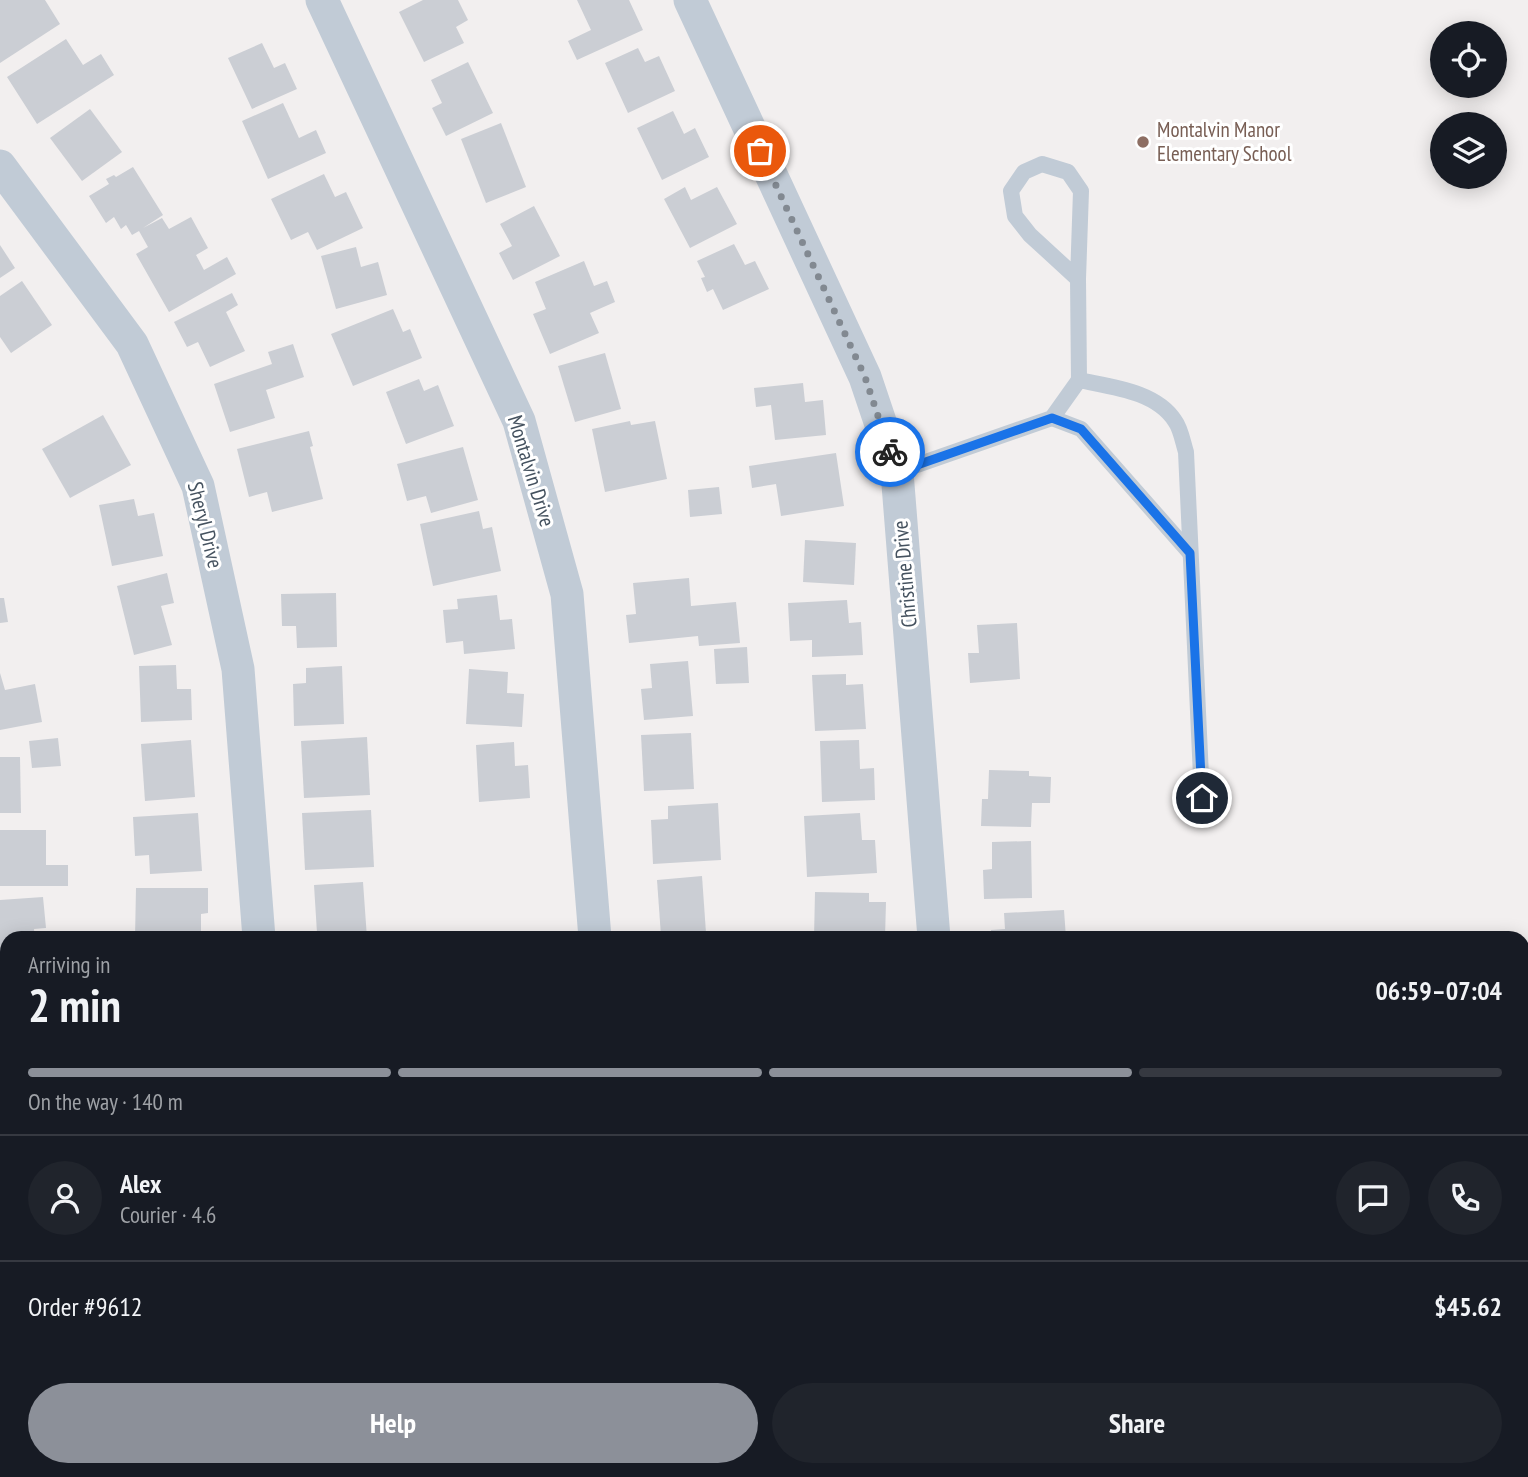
<!DOCTYPE html>
<html lang="en">
<head>
<meta charset="utf-8">
<style>
	:root { --surface:#171b24; --page:#20242c; --text:#f1f3f6; --muted:#9ea1a6; --line:#363941; --accent:#8c9099 }
	body { margin:0; font-family:"PT Sans Narrow",sans-serif; background:var(--page); color:var(--text); height:100vh; display:flex; flex-direction:column; font-size:26px; white-space:nowrap }
	* { box-sizing:border-box; margin:0 }
	p { font-size:23px; color:var(--muted) }
	.icon { flex:none; width:38px; height:38px; fill:none; stroke:currentColor; stroke-width:2; stroke-linecap:round; stroke-linejoin:round }
	.map { position:relative; flex:1; overflow:hidden }
	.details { position:absolute; left:0px; top:931px; width:1530px; height:546px; display:flex; flex-direction:column; background:var(--surface); border-radius:21px 21px 0 0; box-shadow:0 4px 18px #0003 }
	.details>* { flex:none }
	.fabs { position:absolute; left:1430px; top:21px; display:grid; gap:14px }
	.fabs a { display:grid; place-items:center; width:77px; height:77px; border-radius:50%; background:var(--surface); box-shadow:0 4px 18px #0003; font-size:35px }
	.pin { position:absolute; display:grid; place-items:center; width:60px; height:60px; color:#fff; margin:-30px; border:4px solid #fff; border-radius:50%; box-shadow:0 2px 7px #0007 }
	.courier { position:absolute; display:grid; place-items:center; width:70px; height:70px; margin:-35px; border:5px solid #1a73e8; border-radius:50%; background:#fff; color:#222; box-shadow:0 2px 9px #0007 }
	.headline em { font-style:normal; font-weight:800 }
	.headline div { display:flex; flex-direction:column-reverse }
	.headline { display:flex; align-items:center; justify-content:space-between; height:119px; padding:0 28px }
	h1 { font-size:46px; font-weight:800; line-height:52px }
	.bar { display:grid; grid-template-columns:repeat(4,1fr); gap:10px 7px; align-content:center; height:84px; padding:0 28px }
	.bar i { height:9px; border-radius:5px; background:var(--line) }
	.bar .selected { background:var(--accent) }
	.bar p { grid-column:span 4 }
	.line { display:flex; align-items:center; gap:18px; padding:0 28px; border-top:2px solid var(--line) }
	.line div { flex:1 }
	.round { display:grid; place-items:center; flex:none; width:74px; height:74px; border-radius:37px; background:var(--page) }
	.primary-button { display:flex; gap:14px; margin-top:auto; padding:14px 28px }
	.primary-button a { flex:1; height:80px; border-radius:42px; background:var(--accent); color:#fff; font-size:28px; font-weight:800; line-height:80px; text-align:center }
	.primary-button a+a { background:var(--page); color:var(--text) }
	.map>svg:first-child { display:block }
	.building { fill:#cbced4 }
	.lines { fill:none; stroke-linecap:round; stroke-linejoin:round }
	.service { stroke:#c1cbd6; stroke-width:16 }
	.minor { stroke:#c1cbd6; stroke-width:33 }
	.done { stroke:#828991; stroke-width:7; stroke-dasharray:0 12.6 }
	.route { stroke:#1a73e8; stroke-width:9 }
	.education-dot { fill:#8d6e63; stroke:#fff; stroke-width:2.5 }
	.labels { text-anchor:middle; stroke-width:6; stroke-linejoin:round; paint-order:stroke }
	.education-label { font-size:21px; fill:#785e54; stroke:#fff; text-anchor:start }
	.street-label { font-size:21px; fill:#45525f; stroke:#fff }
</style>
</head>
<body>
<div class="map">
<svg width="1528" height="1477" viewBox="0 0 1528 1477">
	<rect width="100%" height="100%" fill="#f2efef"/>
	<!-- building -->
	<g class="building">
		<path d="M0,0H45L60,24L0,63Z"/>
		<path d="M423,0H458L468,20L456,27L464,43L424,62L399,12Z"/>
		<path d="M577,0H629L643,30L577,60L568,41L591,30Z"/>
		<path d="M66,39L83,65L101,54L114,75L37,124L7,77Z"/>
		<path d="M262,43L274,68L285,63L297,89L252,109L228,58Z"/>
		<path d="M638,48L645,62L659,56L675,91L628,113L605,63Z"/>
		<path d="M468,62L493,113L446,136L432,108L442,103L431,80Z"/>
		<path d="M283,103L299,138L316,130L326,153L268,179L242,121Z"/>
		<path d="M90,109L122,152L82,181L50,138Z"/>
		<path d="M673,111L684,134L695,128L709,157L662,180L637,128Z"/>
		<path d="M501,123L526,187L486,203L461,139Z"/>
		<path d="M133,167L163,215L143,228L162,218L169,229L191,217L208,248L196,255L204,270L227,257L236,274L169,312L136,254L148,247L139,231L132,235L126,225L121,229L114,217L106,223L89,196L109,184L106,179L114,175L116,177Z"/>
		<path d="M324,174L335,197L346,192L363,228L317,250L308,232L291,240L271,199Z"/>
		<path d="M685,187L691,200L717,187L737,224L690,248L664,199Z"/>
		<path d="M534,206L560,256L513,280L499,253L512,246L500,224Z"/>
		<path d="M734,244L745,265L755,261L769,289L723,310L713,289L707,292L701,278L705,277L697,261Z"/>
		<path d="M0,245L15,268L0,278Z"/>
		<path d="M356,247L361,267L378,262L387,295L336,309L321,256Z"/>
		<path d="M584,261L594,286L607,281L615,302L590,313L599,333L550,354L533,314L546,309L535,282Z"/>
		<path d="M22,281L52,325L11,353L0,337V296Z"/>
		<path d="M232,293L238,305L226,312L245,351L210,367L198,342L187,347L174,322Z"/>
		<path d="M393,309L403,332L410,329L422,358L353,386L331,334Z"/>
		<path d="M293,344L304,377L266,390L275,418L230,432L214,384L272,364L268,352Z"/>
		<path d="M605,353L621,409L575,422L558,366Z"/>
		<path d="M419,379L424,391L438,385L454,426L406,444L386,392Z"/>
		<path d="M803,383L805,402L823,400L826,435L775,440L771,405L756,407L754,388Z"/>
		<path d="M103,415L131,465L70,498L42,449Z"/>
		<path d="M630,421L631,425L655,421L667,479L605,492L592,429Z"/>
		<path d="M309,431L313,446L310,447L323,499L272,512L267,492L249,497L237,449Z"/>
		<path d="M463,447L478,500L431,513L426,496L407,501L397,464Z"/>
		<path d="M836,453L844,506L781,516L776,484L752,488L749,466Z"/>
		<path d="M719,487L722,514L690,517L688,490Z"/>
		<path d="M134,499L138,516L154,513L163,556L112,566L99,505Z"/>
		<path d="M479,511L483,529L492,527L501,571L433,586L420,524Z"/>
		<path d="M805,540L856,543L854,585L803,582Z"/>
		<path d="M167,573L174,603L161,606L172,645L134,655L117,586Z"/>
		<path d="M689,578L691,606L736,602L740,643L699,646L698,636L629,643L626,615L636,614L633,583Z"/>
		<path d="M336,593L337,647L297,648L296,626H282L281,594Z"/>
		<path d="M497,595L500,620L512,619L515,649L464,654L463,641L446,643L443,610L458,609L457,599Z"/>
		<path d="M0,598H4L8,622L0,623Z"/>
		<path d="M847,600L849,623L861,622L863,655L812,657V640L790,641L788,603Z"/>
		<path d="M1017,623L1020,679L970,683L968,653H979L977,625Z"/>
		<path d="M747,647L749,683L716,684L714,649Z"/>
		<path d="M688,661L693,716L644,720L641,689L652,688L650,664Z"/>
		<path d="M176,665L177,689H191L192,720L141,722L139,666Z"/>
		<path d="M342,666L344,724L294,726L293,684L306,683V668Z"/>
		<path d="M469,669L508,672L507,693L524,694L522,727L466,724Z"/>
		<path d="M0,673L5,690L35,684L42,722L0,730Z"/>
		<path d="M846,674V685L863,684L866,729L815,731L812,675Z"/>
		<path d="M691,733L694,789L644,791L641,735Z"/>
		<path d="M367,737L370,795L304,798L301,741Z"/>
		<path d="M58,738L61,766L32,768L29,741Z"/>
		<path d="M191,740L195,797L145,801L141,744Z"/>
		<path d="M859,740L860,769L874,768L875,800L822,802L820,741Z"/>
		<path d="M514,742L515,766L528,765L530,798L479,802L476,745Z"/>
		<path d="M0,757H20L21,813H0Z"/>
		<path d="M989,770L1029,771V776L1051,777L1050,803H1032L1031,827L981,826L982,799H988Z"/>
		<path d="M718,803L721,860L653,864L651,820L668,819V806Z"/>
		<path d="M371,810L374,867L305,870L302,813Z"/>
		<path d="M198,813L202,871L150,874L149,855L135,856L133,817Z"/>
		<path d="M860,813L862,840H875L877,873L807,877L804,816Z"/>
		<path d="M0,830H46V865H68V886H0Z"/>
		<path d="M1031,841L1032,898L984,899L983,870L992,869V842Z"/>
		<path d="M702,876L706,933L661,936L657,880Z"/>
		<path d="M363,882L367,938H321V933H317L314,885Z"/>
		<path d="M136,888H208V913L201,914V938H135Z"/>
		<path d="M815,892L869,893V902H886L885,938H814Z"/>
		<path d="M43,897L46,928L34,929L35,938H7V957L0,958V900Z"/>
		<path d="M1064,910L1066,938H991V930L1005,929L1004,913Z"/>
		<path d="M0,1070H7V1097L0,1096Z"/>
		<path d="M7,1113V1169L0,1170V1114Z"/>
		<rect x="27" y="1470" width="67" height="7"/>
		<rect x="198" y="1470" width="53" height="7"/>
		<rect x="362" y="1470" width="48" height="7"/>
		<path d="M536,1470H572L573,1477H513L512,1472Z"/>
		<rect x="711" y="1470" width="60" height="7"/>
		<path d="M914,1470L915,1477H876V1472Z"/>
		<path d="M1030,1470H1104V1473L1030,1477Z"/>
	</g>
	<g class="lines">
		<!-- service -->
		<g class="service">
			<path d="M1078,279L1030,235L1015,216L1011,191L1024,172L1042,164L1068,172L1081,191L1078,279L1079,380"/>
			<path d="M1052,418L1081,429L1190,553"/>
			<path d="M897,472L1052,418L1079,380C1111,387 1156,391 1175,421C1181,429 1183,443 1186,452L1202,798"/>
			<path d="M1522,1081H1528"/>
			<path d="M1443,1477V1470"/>
		</g>
		<!-- minor -->
		<g class="minor">
			<path d="M322,0L519,421L567,594L595,938"/>
			<path d="M690,0L865,377L897,472L934,938"/>
			<path d="M0,166L132,344L198,486L238,669L259,938"/>
			<path d="M302,1470L303,1477"/>
			<path d="M639,1470V1477"/>
			<path d="M977,1470V1477"/>
		</g>
	</g>
	<g class="lines">
		<!-- done -->
		<path class="done" d="M760,151L865,377L890,452"/>
		<!-- route -->
		<path class="route" d="M890,452L897,472L1052,418L1081,429L1190,553L1202,798"/>
	</g>
	<!-- markers -->
	<circle class="education-dot" cx="1143" cy="142" r="7"/>
	<g class="labels">
		<!-- education labels -->
		<g class="education-label">
			<text x="1157" y="137">Montalvin Manor<tspan x="1157" dy="24">Elementary School</tspan></text>
		</g>
		<!-- street labels -->
		<g class="street-label">
			<text transform="translate(531 471) rotate(73)" y="7">Montalvin Drive</text>
			<text transform="translate(205 525) rotate(76)" y="7">Sheryl Drive</text>
			<text transform="translate(905 574) rotate(-95)" y="7">Christine Drive</text>
		</g>
	</g>
</svg>
<div class="fabs">
<a><svg class="icon" aria-label="locate" viewBox="0 0 24 24"><circle cx="12" cy="12" r="6"/><path d="M12 2v4M12 18v4M2 12h4M18 12h4"/></svg></a>
<a><svg class="icon" aria-label="layers" viewBox="0 0 24 24"><path d="M12 4l9 5-9 5-9-5zM3 14l9 5 9-5"/></svg></a>
</div>
<div class="pin" style="left:760px;top:151px;background:#ea580c"><svg class="icon" aria-label="bag" viewBox="0 0 24 24"><path d="M5 8h14l-1 12H6zM9 8a3 3 0 0 1 6 0"/></svg></div>
<div class="pin" style="left:1202px;top:798px;background:#1f2937"><svg class="icon" aria-label="home" viewBox="0 0 24 24"><path d="M3 11l9-7 9 7M6 9v11h12V9"/></svg></div>
<div class="courier" style="left:890px;top:452px"><svg class="icon" aria-label="bike" viewBox="0 0 24 24"><circle cx="6" cy="16" r="4"/><circle cx="18" cy="16" r="4"/><path d="M6 16l4-8h5l3 8M10 8l3 8H6M13 5h3"/></svg></div>
<section class="details">
<div class="headline"><div><h1>2 min</h1><p>Arriving in</p></div><em>06:59–07:04</em></div>
<div class="bar"><i class="selected"></i><i class="selected"></i><i class="selected"></i><i></i><p>On the way · 140 m</p></div>
<div class="line" style="height:126px"><a class="round"><svg class="icon" aria-label="person" viewBox="0 0 24 24"><circle cx="12" cy="8" r="4"/><path d="M4 21q1-7 8-7t8 7"/></svg></a><div><b>Alex</b><p>Courier · 4.6</p></div><a class="round"><svg class="icon" aria-label="chat" viewBox="0 0 24 24"><path d="M4 5h16v11H9l-5 4z"/></svg></a><a class="round"><svg class="icon" aria-label="phone" viewBox="0 0 24 24"><path d="M5 4h4l2 5-3 2q2 4 5 5l2-3 5 2v4C11 20 4 13 5 4z"/></svg></a></div>
<div class="line" style="height:91px"><div>Order #9612</div><b>$45.62</b></div>
<div class="primary-button"><a>Help</a><a>Share</a></div>
</section>
</div>
</body>
</html>
